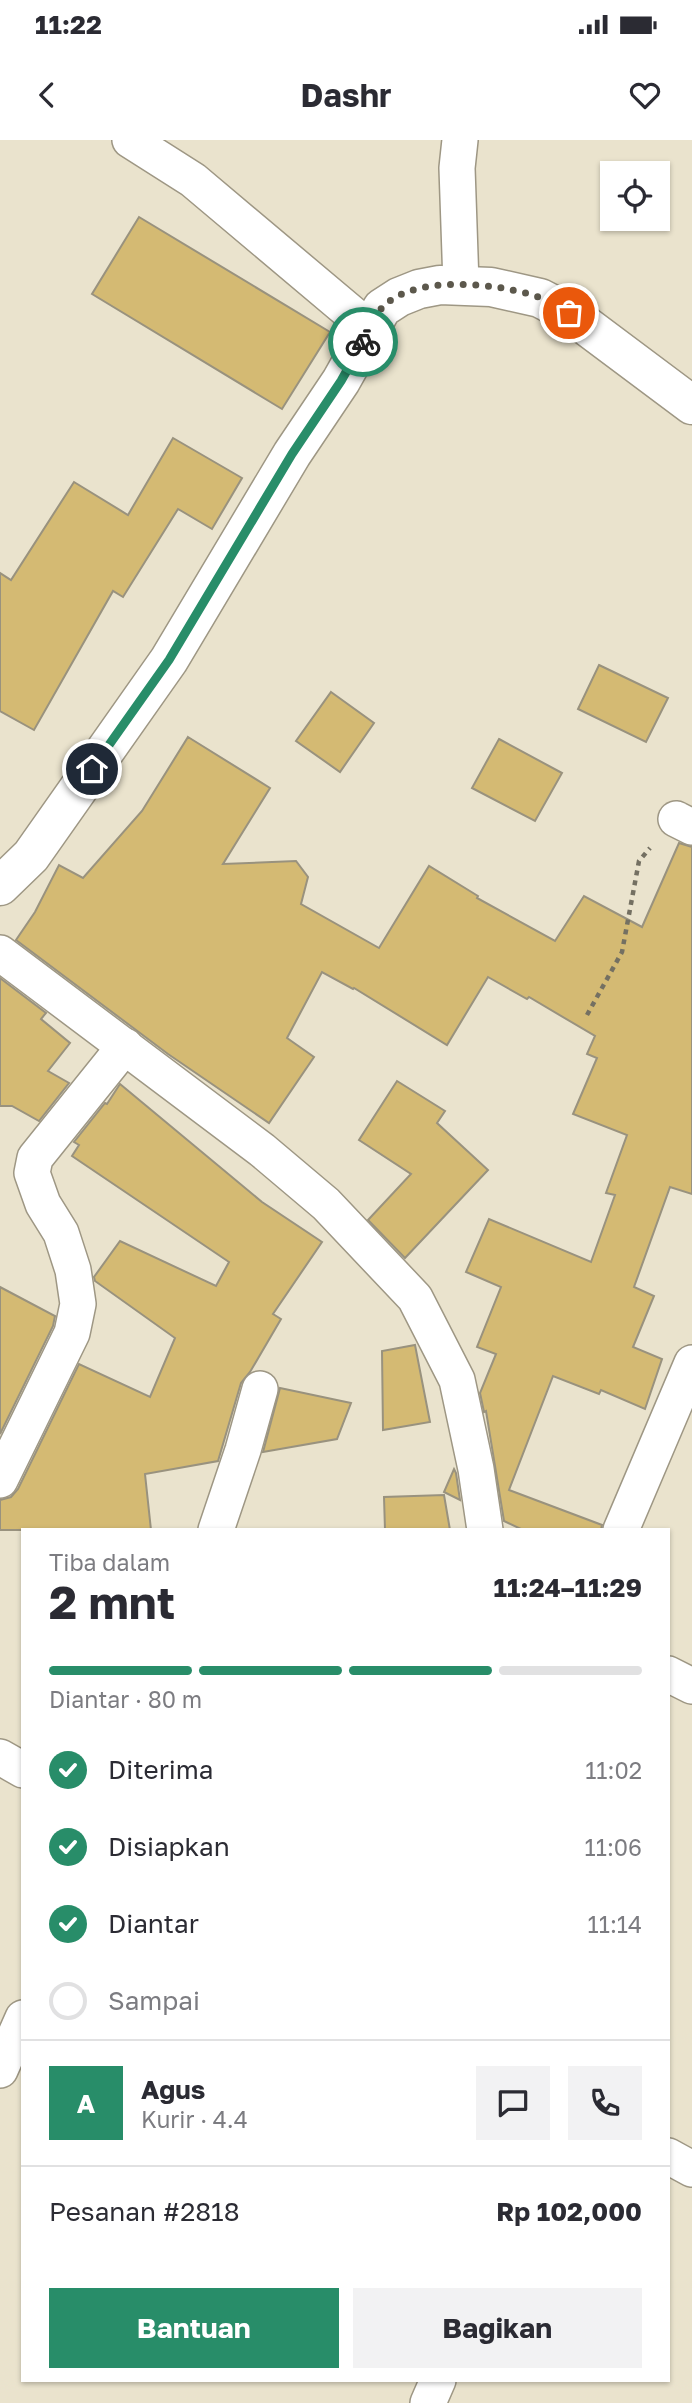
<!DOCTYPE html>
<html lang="id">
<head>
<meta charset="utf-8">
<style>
	:root { --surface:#fff; --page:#f2f2f3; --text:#2b2b33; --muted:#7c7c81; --line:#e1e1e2; --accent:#288d69 }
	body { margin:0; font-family:"Golos Text",sans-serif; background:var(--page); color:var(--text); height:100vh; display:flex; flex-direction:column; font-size:26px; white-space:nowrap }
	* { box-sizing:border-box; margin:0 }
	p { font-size:23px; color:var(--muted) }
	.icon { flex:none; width:38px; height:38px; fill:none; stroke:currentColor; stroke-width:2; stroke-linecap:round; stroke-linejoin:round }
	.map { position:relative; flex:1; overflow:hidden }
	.panel { position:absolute; left:21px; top:1388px; width:649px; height:854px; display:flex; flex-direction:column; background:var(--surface); border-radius:0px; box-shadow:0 2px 5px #0004 }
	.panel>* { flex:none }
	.tools { position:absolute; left:600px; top:21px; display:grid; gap:14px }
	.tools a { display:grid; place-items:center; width:70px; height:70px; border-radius:0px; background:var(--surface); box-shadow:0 2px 5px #0004; font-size:35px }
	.pin { position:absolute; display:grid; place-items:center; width:60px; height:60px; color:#fff; margin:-30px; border:4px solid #fff; border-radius:50%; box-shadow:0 2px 7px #0007 }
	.courier { position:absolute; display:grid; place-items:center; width:70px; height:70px; margin:-35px; border:5px solid #288d69; border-radius:50%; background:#fff; color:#222; box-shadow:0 2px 9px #0007 }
	.headline em { font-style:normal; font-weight:700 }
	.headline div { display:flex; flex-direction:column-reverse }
	.headline { display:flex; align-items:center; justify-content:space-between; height:119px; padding:0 28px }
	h1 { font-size:46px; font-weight:700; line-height:52px }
	.bar { display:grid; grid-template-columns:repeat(4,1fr); gap:10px 7px; align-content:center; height:84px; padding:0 28px }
	.bar i { height:9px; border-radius:5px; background:var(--line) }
	.bar .current { background:var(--accent) }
	.bar p { grid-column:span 4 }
	.line { display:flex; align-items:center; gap:18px; padding:0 28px; border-top:2px solid var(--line) }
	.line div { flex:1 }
	.round { display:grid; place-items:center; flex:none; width:74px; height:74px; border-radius:0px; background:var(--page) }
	ol { padding:0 28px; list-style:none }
	li { display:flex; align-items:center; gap:21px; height:77px }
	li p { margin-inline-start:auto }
	li .icon { padding:7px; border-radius:50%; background:var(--accent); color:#fff; stroke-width:4 }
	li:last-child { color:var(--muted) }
	li i { width:38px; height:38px; border:4px solid var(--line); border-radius:50% }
	.action { display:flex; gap:14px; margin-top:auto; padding:14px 28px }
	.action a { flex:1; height:80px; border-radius:0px; background:var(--accent); color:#fff; font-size:28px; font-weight:700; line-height:80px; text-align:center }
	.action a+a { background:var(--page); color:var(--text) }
	.status { display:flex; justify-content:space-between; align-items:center; height:49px; padding:0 35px; background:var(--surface); direction:ltr }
	.status svg { height:19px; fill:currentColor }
	header { display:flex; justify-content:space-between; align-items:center; height:91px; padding:0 28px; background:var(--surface); font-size:32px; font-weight:700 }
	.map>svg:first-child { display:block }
	.building { fill:#d4ba73; stroke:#99927e; stroke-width:2 }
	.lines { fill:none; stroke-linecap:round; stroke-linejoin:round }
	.minor-casing { stroke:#9e9784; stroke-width:38 }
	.tertiary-casing { stroke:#9e9784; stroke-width:41 }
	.path { stroke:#747062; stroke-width:4.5; stroke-dasharray:5 5; stroke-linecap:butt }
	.minor { stroke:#fff; stroke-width:35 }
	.tertiary { stroke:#fff; stroke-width:38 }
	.done { stroke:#5c584c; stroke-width:7; stroke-dasharray:0 12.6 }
	.route { stroke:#288d69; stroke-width:9 }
</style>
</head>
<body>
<div class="status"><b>11:22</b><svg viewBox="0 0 49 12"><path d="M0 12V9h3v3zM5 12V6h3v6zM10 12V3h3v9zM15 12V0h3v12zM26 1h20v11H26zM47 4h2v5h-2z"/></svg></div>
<header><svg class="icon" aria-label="back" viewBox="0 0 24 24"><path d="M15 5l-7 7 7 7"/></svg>Dashr<svg class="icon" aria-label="heart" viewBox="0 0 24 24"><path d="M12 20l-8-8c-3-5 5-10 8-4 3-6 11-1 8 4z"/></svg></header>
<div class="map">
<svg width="692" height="2263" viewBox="0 0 692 2263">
	<rect width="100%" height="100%" fill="#eae3cd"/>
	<!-- building -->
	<g class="building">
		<path d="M139,77L330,192L282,269L92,154Z"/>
		<path d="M173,298L242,338L212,389L178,369L123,457L113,451L34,590L0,571V433L11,440L74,342L128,375Z"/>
		<path d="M599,525L668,558L646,602L578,569Z"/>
		<path d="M331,552L374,583L340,632L296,601Z"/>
		<path d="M188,597L270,648L223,724L296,721L308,737L301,764L379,808L429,726L478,756L477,758L555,801L584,756L642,787L679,703L692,707V1054L670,1047L634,1147L654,1156L633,1207L662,1219L645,1269L601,1250L599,1254L553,1236L509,1350L602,1385L601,1390H523L504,1381L486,1271L484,1272L480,1253L496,1214L477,1207L501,1147L466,1132L489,1079L591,1122L615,1055L606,1053L627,995L573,974L597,918L587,914L595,896L529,857L527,859L488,837L447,905L354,848L353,849L322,832L287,898L314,917L269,983L168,914L16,800L35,772L59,725L83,738L142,671Z"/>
		<path d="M499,599L562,633L535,681L472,648Z"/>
		<path d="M0,838L46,873L41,879L70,903L48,931L69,943L39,981L12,966H0Z"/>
		<path d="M397,941L445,971L437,983L488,1030L405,1118L368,1080L411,1034L359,1000Z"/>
		<path d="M120,944L262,1062L322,1102L273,1174L281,1179L250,1232L241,1243L218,1321L145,1334L151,1390H0V1360L11,1357L18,1349L79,1224L150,1257L175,1198L95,1141L94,1137L120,1101L216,1146L229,1122L72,1016L79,1005L74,1002L105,963L107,964Z"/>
		<path d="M0,1147L55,1176L53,1186L0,1294Z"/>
		<path d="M415,1205L430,1282L383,1290L382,1211Z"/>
		<path d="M280,1248L351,1263L337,1299L263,1312Z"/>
		<path d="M454,1329L456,1333L460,1360L444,1352Z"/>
		<path d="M444,1355L450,1390H385L384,1357Z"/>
	</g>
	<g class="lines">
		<!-- minor casing -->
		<g class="minor-casing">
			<g id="minor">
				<path d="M130,0L193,40L370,189"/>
				<path d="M460,0L457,28L461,144"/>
				<path d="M676,679L692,687"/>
				<path d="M0,813L262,1010L326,1064L415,1158L457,1240L476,1329L485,1390"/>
				<path d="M0,1340L72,1193L78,1164L73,1130L61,1093L43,1064L32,1033L35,1018L125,906"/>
				<path d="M216,1390L243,1310L260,1249"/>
				<path d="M621,1390L692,1223"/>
				<path d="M668,1534L692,1546"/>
				<path d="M0,1617L23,1630"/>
				<path d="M0,1930L23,1878"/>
				<path d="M668,2016L692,2029"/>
				<path d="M428,2263L438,2240"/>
			</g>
		</g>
		<!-- tertiary casing -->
		<g class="tertiary-casing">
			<path id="tertiary" d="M0,746L31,716L169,520L292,314L341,241L382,168L399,157L419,149L440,145L491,147L540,158L569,173L692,265"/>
		</g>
		<!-- path -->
		<path class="path" d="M587,875L622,812L639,721L650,708"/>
		<!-- minor -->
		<use href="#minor" class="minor"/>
		<!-- tertiary -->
		<use href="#tertiary" class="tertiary"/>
	</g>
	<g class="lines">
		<!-- done -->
		<path class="done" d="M363,202C369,192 374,178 381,169C411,133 502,143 541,158C550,162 560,169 569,173"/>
		<!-- route -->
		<path class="route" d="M92,629L169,520L292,314L341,241L363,202"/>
	</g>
</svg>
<div class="tools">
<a><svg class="icon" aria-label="locate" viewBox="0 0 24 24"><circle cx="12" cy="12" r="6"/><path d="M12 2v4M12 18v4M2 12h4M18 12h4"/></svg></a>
</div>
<div class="pin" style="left:569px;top:173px;background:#ea580c"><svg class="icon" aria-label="bag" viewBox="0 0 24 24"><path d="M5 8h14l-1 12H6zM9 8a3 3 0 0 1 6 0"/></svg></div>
<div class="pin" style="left:92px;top:629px;background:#1f2937"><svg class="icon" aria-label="home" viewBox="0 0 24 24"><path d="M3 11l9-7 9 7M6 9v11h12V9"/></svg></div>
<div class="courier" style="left:363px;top:202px"><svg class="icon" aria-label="bike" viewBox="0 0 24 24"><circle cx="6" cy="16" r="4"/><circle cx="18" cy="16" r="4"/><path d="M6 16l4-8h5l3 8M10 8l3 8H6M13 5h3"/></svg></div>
<section class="panel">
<div class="headline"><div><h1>2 mnt</h1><p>Tiba dalam</p></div><em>11:24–11:29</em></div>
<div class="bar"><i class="current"></i><i class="current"></i><i class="current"></i><i></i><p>Diantar · 80 m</p></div>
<ol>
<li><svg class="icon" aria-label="check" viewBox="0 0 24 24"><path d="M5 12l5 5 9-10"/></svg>Diterima<p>11:02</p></li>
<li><svg class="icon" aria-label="check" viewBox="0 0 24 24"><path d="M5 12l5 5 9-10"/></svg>Disiapkan<p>11:06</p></li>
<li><svg class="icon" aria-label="check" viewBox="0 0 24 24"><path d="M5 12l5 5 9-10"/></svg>Diantar<p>11:14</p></li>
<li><i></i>Sampai</li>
</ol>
<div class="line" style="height:126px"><b class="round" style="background:var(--accent);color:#fff">A</b><div><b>Agus</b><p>Kurir · 4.4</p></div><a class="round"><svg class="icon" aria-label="chat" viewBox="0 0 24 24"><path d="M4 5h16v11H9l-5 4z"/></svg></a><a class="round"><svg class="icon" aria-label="phone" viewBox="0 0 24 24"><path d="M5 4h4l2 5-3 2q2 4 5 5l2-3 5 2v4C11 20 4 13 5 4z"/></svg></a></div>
<div class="line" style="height:91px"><div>Pesanan #2818</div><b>Rp 102,000</b></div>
<div class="action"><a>Bantuan</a><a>Bagikan</a></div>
</section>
</div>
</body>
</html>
